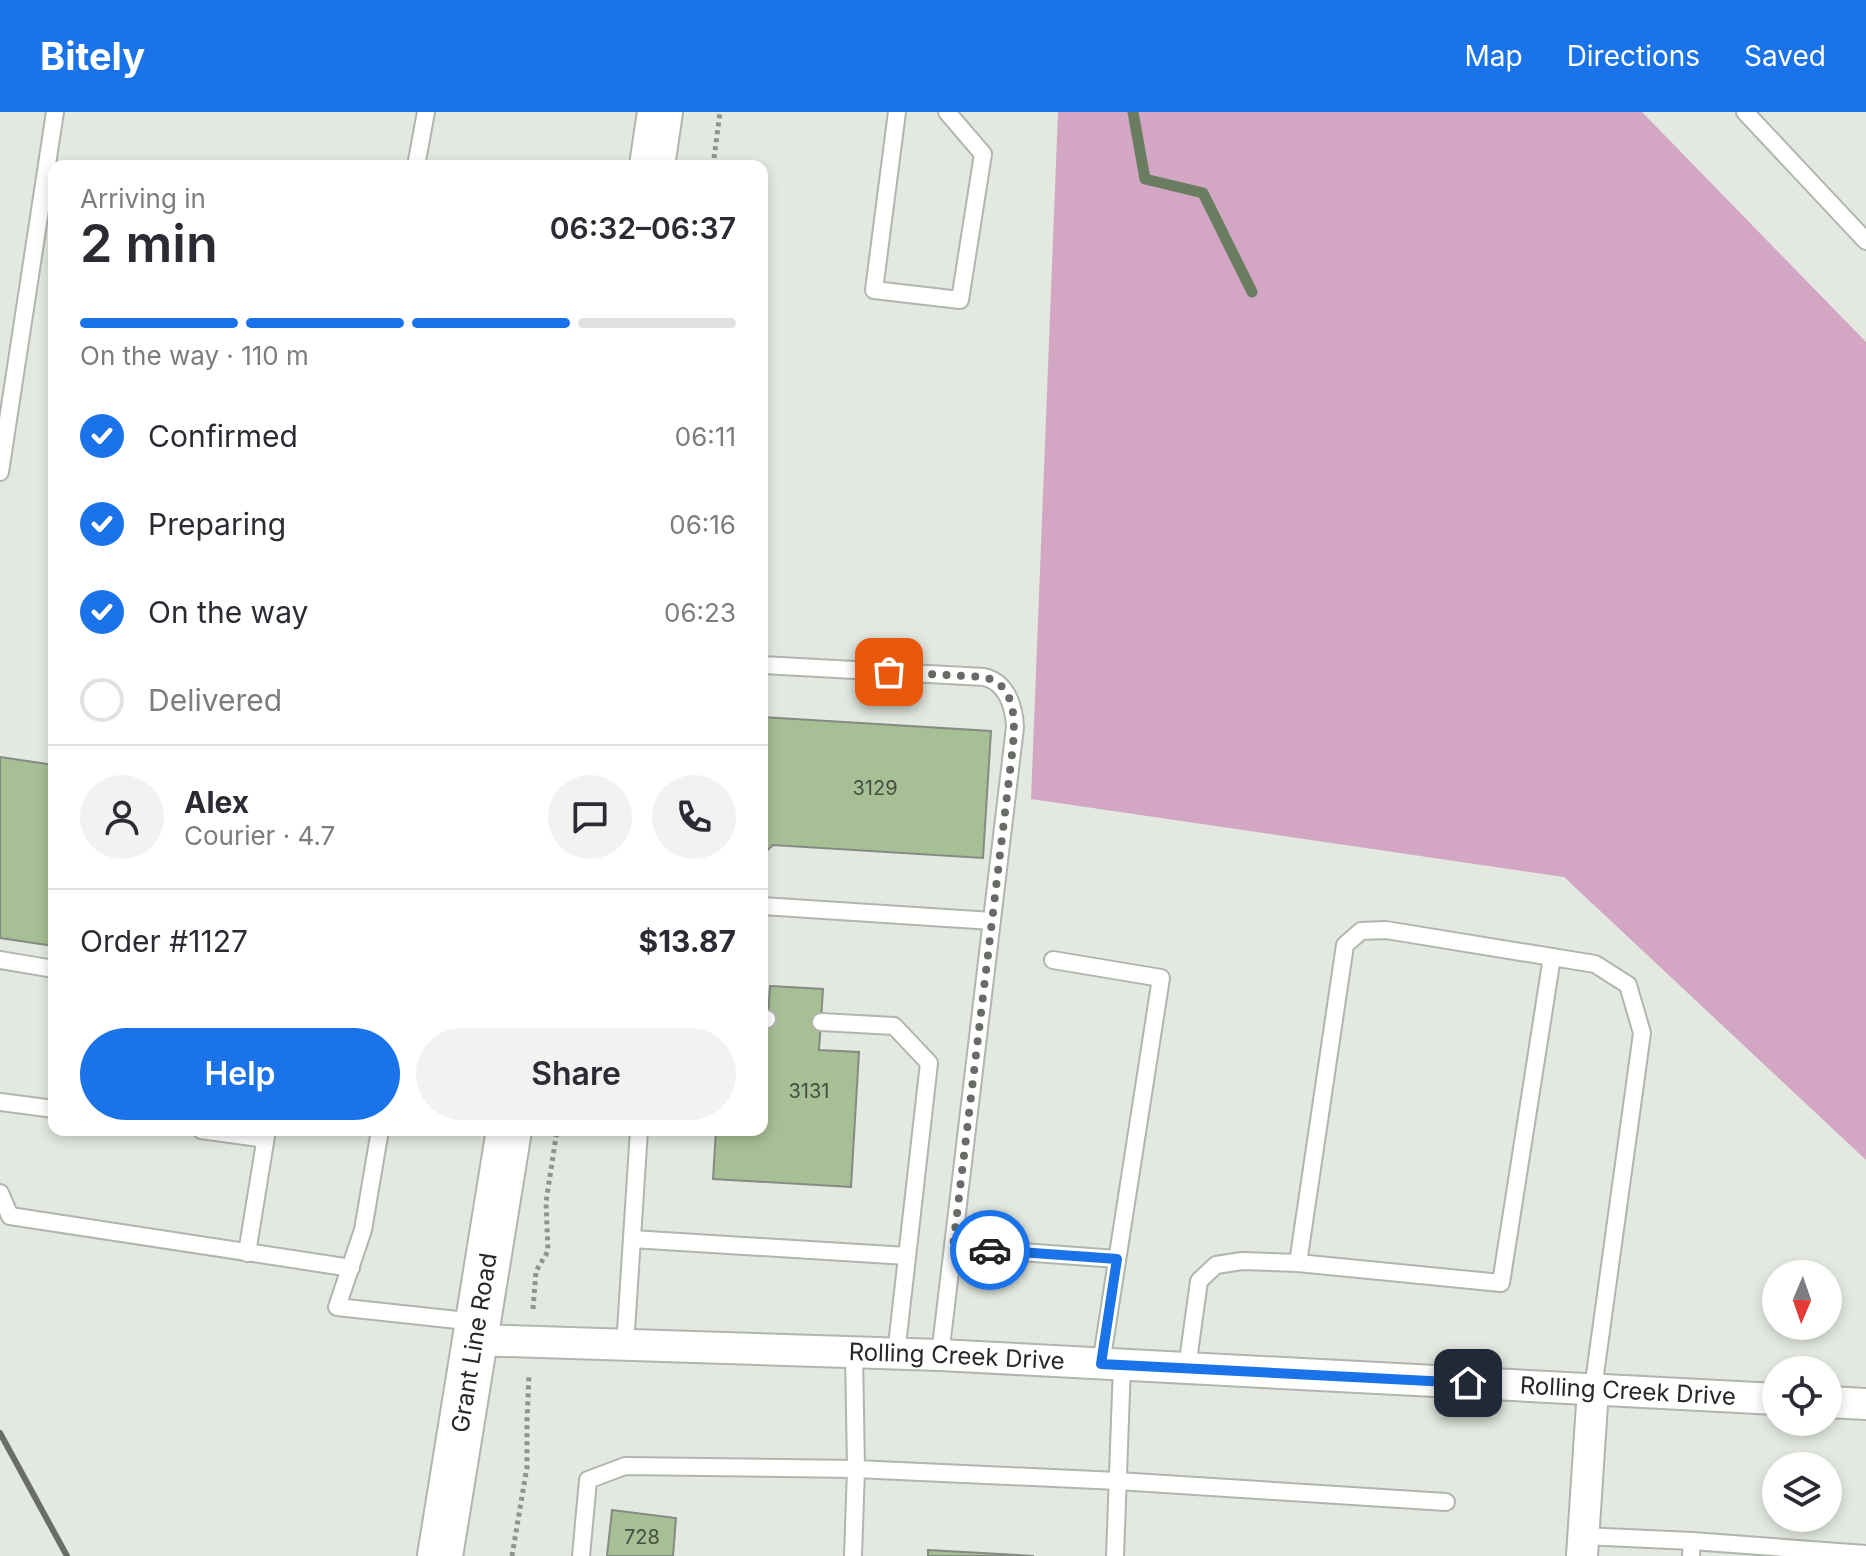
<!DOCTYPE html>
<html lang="en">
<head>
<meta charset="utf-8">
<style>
	:root { --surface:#fff; --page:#f2f2f3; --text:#2b2b33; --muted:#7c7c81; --line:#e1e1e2; --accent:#1a73e8 }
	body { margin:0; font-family:Inter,sans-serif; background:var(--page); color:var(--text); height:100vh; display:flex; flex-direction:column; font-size:30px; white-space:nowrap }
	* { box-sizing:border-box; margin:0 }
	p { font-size:26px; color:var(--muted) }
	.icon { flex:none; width:44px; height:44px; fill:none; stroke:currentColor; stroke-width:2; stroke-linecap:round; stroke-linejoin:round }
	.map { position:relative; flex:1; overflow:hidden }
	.sheet { position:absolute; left:48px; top:48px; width:720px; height:976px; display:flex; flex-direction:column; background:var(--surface); border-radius:16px; box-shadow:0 4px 12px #0003 }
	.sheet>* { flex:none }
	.needle { width:52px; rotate:182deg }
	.controls { position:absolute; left:1762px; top:1148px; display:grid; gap:16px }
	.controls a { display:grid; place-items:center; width:80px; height:80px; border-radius:50%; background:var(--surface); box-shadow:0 4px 12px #0003; font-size:40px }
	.pin { position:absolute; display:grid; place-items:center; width:68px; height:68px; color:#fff; margin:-34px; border-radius:16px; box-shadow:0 4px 12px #0006 }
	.courier { position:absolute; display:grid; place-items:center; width:80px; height:80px; margin:-40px; border:6px solid #1a73e8; border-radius:50%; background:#fff; color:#222; box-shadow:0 2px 10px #0007 }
	.summary em { font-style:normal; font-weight:600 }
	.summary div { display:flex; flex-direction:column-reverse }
	.summary { display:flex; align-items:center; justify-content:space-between; height:136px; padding:0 32px }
	h1 { font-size:52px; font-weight:600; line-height:60px }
	.bar { display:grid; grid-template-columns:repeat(4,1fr); gap:12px 8px; align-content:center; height:96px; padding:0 32px }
	.bar i { height:10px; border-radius:6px; background:var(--line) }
	.bar .on { background:var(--accent) }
	.bar p { grid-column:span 4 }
	.line { display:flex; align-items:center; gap:20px; padding:0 32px; border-top:2px solid var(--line) }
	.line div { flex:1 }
	.round { display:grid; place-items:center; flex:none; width:84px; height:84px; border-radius:42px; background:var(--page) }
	ol { padding:0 32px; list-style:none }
	li { display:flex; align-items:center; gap:24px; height:88px }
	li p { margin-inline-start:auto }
	li .icon { padding:8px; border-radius:50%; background:var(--accent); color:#fff; stroke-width:4 }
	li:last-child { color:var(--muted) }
	li i { width:44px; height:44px; border:4px solid var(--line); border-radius:50% }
	.action { display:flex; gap:16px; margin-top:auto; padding:16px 32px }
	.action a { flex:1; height:92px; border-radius:48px; background:var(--accent); color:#fff; font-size:32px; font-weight:600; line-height:92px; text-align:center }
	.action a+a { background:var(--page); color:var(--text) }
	header { display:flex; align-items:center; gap:48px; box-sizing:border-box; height:112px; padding:0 40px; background:var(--accent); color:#fff }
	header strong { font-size:38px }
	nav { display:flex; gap:44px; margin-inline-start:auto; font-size:28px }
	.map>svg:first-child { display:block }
	.forest { fill:#d3a7c4 }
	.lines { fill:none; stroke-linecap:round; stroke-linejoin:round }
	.stream { stroke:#6b7d60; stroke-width:11 }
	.building { fill:#a6bf95; stroke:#858b82; stroke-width:2 }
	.lane-casing { stroke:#b0b5ad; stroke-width:20 }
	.street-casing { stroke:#b0b5ad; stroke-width:34 }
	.secondary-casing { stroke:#b0b5ad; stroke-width:48 }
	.path { stroke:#90948e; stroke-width:5; stroke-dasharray:4 4; stroke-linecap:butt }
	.lane { stroke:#fff; stroke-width:16 }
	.street { stroke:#fff; stroke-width:30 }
	.secondary { stroke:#fff; stroke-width:44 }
	.rail { stroke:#6a6d68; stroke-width:6 }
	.done { stroke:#686c66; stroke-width:8; stroke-dasharray:0 14.4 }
	.route { stroke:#1a73e8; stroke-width:10 }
	.labels { text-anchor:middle; stroke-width:6; stroke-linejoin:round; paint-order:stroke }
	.number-label { font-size:20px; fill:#464e41 }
	.street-label { font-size:24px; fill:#262825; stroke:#fff }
</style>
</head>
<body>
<header>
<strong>Bitely</strong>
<nav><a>Map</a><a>Directions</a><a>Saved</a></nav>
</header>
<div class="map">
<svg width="1866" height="1444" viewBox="0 0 1866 1444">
	<rect width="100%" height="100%" fill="#e3e9e0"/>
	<!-- forest -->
	<path class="forest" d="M1058,0H1642L1866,230V1048L1564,765L1031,687Z"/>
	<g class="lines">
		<!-- stream -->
		<path class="stream" d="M1133,0L1145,67L1203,81L1252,180"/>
	</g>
	<!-- building -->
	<g class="building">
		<path d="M762,605L991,619L983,746L773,733L762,743Z"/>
		<path d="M0,645L54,653V834L0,826Z"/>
		<path d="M770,874L823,877L819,938L859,940L851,1075L713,1067L716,1018H762V933H766Z"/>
		<path d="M612,1398L676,1406L673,1444H607Z"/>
		<path d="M928,1438L1034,1444H928Z"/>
	</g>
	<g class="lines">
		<!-- lane casing -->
		<g class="lane-casing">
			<g id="lane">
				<path d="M897,0L874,178L960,188L983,42L947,0"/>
				<path d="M1745,0L1866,129"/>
				<path d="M416,54L426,0"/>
				<path d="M0,360L55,0"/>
				<path d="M762,553L984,565C1006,570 1014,593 1015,615L940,1243"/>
				<path d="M762,794L992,809"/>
				<path d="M0,848L54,857"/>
				<path d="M1053,848L1161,866L1101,1252"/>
				<path d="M762,906L767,907"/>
				<path d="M821,910L894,914L929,951L896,1242"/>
				<path d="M0,990L54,997"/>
				<path d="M201,1018L265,1027"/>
				<path d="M380,1018L363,1118L337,1195L476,1210"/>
				<path d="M0,1081L10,1104L351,1156"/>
				<path d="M632,1127L907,1144"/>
				<path d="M953,1135L1117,1147"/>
				<path d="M247,1141L267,1018"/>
				<path d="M1298,1151L1501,1171L1552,845"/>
				<path d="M625,1234L639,1018"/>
				<path d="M1187,1256L1199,1169L1216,1153L1242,1149L1298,1151L1345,833L1361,819L1386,818L1595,852L1628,873L1642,921L1593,1277"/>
				<path d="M1583,1424L1692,1429L1691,1444"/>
				<path d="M1692,1429L1866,1442"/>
				<path d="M581,1444L588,1368L625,1354L856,1357L854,1241"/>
				<path d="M853,1444L856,1357L1118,1369L1446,1390"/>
				<path d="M1115,1444L1122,1253"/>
			</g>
		</g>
		<!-- street casing -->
		<g class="street-casing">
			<g id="street">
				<path id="s1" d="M475,1228L940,1243L1776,1287"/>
				<path d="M1828,1290L1866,1292"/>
				<path d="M1582,1444L1593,1277"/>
			</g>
		</g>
		<!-- secondary casing -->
		<g class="secondary-casing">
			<g id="secondary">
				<path d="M652,54L660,0"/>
				<path id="s2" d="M440,1444L509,1018"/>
			</g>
		</g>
		<!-- path -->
		<g class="path">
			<path d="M713,54L720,0"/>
			<path d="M533,1197L536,1159L548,1139L546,1090L557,1018"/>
			<path d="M512,1444L527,1355V1308L529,1262"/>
		</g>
		<!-- lane -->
		<use href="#lane" class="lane"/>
		<!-- street -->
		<use href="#street" class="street"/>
		<!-- secondary -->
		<use href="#secondary" class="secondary"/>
		<!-- rail -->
		<path class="rail" d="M0,1321L67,1444"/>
	</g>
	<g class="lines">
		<!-- done -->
		<path class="done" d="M889,560L984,565C1019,573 1015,615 1012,642L953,1135L990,1138"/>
		<!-- route -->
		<path class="route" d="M990,1138L1117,1147L1101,1252L1468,1271"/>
	</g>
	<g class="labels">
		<!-- number labels -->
		<g class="number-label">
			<text x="875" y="683">3129</text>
			<text x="809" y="986">3131</text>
			<text x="642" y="1432">728</text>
		</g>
		<!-- street labels -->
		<g class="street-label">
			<text dy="8" stroke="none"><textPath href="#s2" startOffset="216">Grant Line Road</textPath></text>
			<text dy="8" stroke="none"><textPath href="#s1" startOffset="482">Rolling Creek Drive</textPath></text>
			<text dy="8" stroke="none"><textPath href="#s1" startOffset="1154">Rolling Creek Drive</textPath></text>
		</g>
	</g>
</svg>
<div class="controls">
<a><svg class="needle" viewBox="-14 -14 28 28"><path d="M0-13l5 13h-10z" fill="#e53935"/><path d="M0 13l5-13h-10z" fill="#7c7c81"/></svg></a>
<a><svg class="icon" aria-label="locate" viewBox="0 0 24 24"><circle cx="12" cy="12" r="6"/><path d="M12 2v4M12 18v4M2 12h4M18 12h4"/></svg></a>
<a><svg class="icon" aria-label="layers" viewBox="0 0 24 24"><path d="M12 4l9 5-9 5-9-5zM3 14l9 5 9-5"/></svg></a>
</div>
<div class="pin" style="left:889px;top:560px;background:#ea580c"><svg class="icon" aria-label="bag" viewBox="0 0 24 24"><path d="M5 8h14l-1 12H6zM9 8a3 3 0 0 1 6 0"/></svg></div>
<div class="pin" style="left:1468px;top:1271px;background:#1f2937"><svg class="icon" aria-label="home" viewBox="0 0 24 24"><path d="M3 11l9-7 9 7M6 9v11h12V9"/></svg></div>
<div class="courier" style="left:990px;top:1138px"><svg class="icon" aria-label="car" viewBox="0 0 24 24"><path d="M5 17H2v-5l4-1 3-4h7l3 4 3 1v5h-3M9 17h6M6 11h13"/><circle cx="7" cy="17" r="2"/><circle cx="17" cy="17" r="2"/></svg></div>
<section class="sheet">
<div class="summary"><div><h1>2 min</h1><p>Arriving in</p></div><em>06:32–06:37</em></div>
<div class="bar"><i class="on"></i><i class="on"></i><i class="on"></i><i></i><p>On the way · 110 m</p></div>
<ol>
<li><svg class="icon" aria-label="check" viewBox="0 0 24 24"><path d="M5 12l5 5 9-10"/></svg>Confirmed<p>06:11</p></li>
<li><svg class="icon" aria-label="check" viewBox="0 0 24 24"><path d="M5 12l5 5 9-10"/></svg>Preparing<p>06:16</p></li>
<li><svg class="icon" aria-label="check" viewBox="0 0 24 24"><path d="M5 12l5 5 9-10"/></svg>On the way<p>06:23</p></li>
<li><i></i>Delivered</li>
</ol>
<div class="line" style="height:144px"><a class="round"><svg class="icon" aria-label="person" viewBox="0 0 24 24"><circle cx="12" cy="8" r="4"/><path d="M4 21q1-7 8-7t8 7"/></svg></a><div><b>Alex</b><p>Courier · 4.7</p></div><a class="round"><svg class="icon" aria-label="chat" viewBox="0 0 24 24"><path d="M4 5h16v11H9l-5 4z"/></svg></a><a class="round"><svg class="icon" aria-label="phone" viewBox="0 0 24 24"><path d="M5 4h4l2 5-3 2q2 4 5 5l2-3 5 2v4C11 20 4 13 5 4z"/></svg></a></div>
<div class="line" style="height:104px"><div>Order #1127</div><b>$13.87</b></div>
<div class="action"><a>Help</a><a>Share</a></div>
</section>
</div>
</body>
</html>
